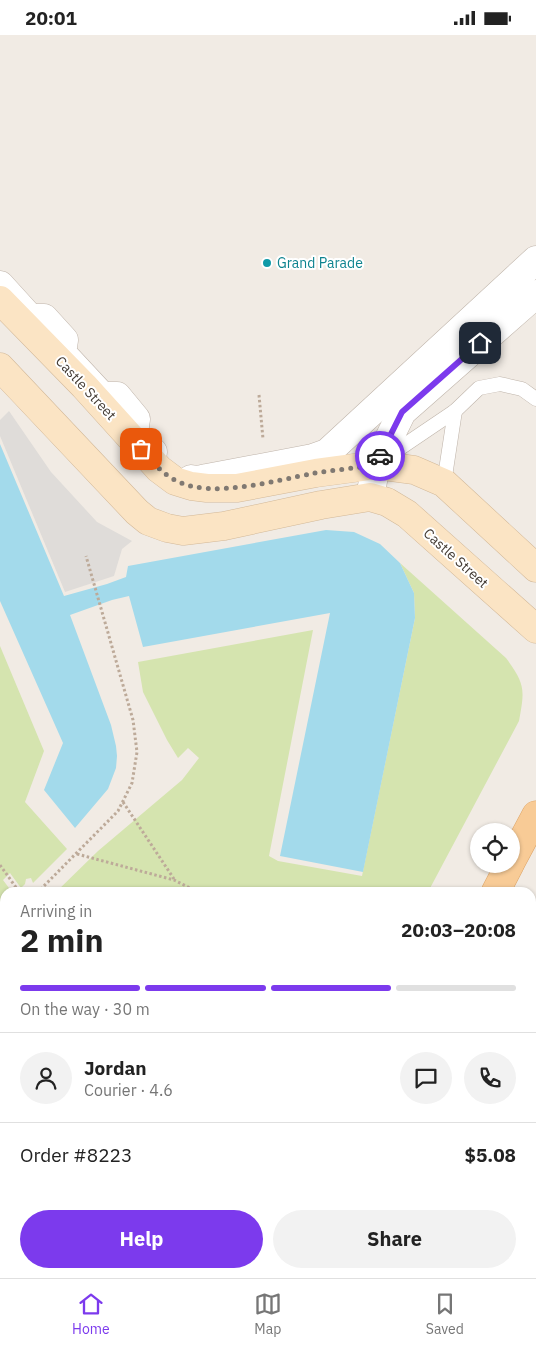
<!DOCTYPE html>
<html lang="en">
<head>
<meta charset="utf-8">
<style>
	:root { --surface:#fff; --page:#f2f2f2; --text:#222; --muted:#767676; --line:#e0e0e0; --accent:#7c3aed }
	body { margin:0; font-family:"IBM Plex Sans",sans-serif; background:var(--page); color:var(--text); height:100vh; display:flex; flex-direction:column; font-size:19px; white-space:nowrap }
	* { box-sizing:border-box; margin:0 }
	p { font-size:16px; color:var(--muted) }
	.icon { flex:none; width:28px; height:28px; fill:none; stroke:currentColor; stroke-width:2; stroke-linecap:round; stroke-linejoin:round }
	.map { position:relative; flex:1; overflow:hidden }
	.details { position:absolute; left:0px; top:852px; width:536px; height:391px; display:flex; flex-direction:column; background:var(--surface); border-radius:15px 15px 0 0; box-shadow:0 1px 4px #0004 }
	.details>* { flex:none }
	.buttons { position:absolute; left:470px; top:788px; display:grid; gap:10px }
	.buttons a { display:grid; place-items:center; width:50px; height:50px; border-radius:50%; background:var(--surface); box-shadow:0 1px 4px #0004; font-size:25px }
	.pin { position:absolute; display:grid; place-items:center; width:42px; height:42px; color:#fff; margin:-21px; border-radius:10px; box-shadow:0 2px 8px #0006 }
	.courier { position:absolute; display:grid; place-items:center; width:50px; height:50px; margin:-25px; border:4px solid #7c3aed; border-radius:50%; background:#fff; color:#222; box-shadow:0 1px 6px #0007 }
	.overview em { font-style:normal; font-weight:800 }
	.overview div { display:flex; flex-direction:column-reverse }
	.overview { display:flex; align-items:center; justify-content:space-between; height:85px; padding:0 20px }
	h1 { font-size:32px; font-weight:800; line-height:38px }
	.bar { display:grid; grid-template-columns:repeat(4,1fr); gap:8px 5px; align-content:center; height:60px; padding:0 20px }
	.bar i { height:6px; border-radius:4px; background:var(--line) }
	.bar .current { background:var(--accent) }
	.bar p { grid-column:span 4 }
	.line { display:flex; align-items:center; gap:12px; padding:0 20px; border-top:1px solid var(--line) }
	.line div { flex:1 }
	.round { display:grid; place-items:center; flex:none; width:52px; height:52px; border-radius:26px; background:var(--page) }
	.button { display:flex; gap:10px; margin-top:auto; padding:10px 20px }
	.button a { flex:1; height:58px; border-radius:30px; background:var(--accent); color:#fff; font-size:20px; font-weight:800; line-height:58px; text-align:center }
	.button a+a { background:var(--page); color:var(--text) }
	.status { display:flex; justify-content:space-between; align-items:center; height:35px; padding:0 25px; background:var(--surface); direction:ltr }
	.status svg { height:14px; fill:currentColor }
	.dock { display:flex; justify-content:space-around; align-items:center; height:70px; border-top:1px solid var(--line); background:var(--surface); font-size:14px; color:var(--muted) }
	.dock a { display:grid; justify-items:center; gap:2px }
	.dock .current { color:var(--accent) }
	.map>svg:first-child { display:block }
	.green { fill:#d5e4af }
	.parking { fill:#dfdcd9 }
	.water { fill:#a3daeb }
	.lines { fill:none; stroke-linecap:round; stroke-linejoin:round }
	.lane-casing { stroke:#bfb4aa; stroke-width:15 }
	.street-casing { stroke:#bfb4aa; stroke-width:29 }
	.secondary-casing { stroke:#d2b898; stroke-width:29 }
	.primary-casing { stroke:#dca467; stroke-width:29 }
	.path { stroke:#bdaa99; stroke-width:3; stroke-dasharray:2.5 2.5; stroke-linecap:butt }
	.lane { stroke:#fff; stroke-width:14 }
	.street { stroke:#fff; stroke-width:28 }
	.secondary { stroke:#fbe4c4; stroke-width:28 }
	.primary { stroke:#f8cb96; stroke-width:28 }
	.rail { stroke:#949494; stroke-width:4; stroke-dasharray:6 6; stroke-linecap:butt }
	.done { stroke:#807972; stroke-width:5; stroke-dasharray:0 9 }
	.route { stroke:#7c3aed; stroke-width:6 }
	.culture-dot { fill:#0f9aa8; stroke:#fff; stroke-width:2 }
	.labels { text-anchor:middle; stroke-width:4; stroke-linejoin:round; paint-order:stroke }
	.culture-label { font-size:14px; fill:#0d838f; stroke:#fff; text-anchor:start }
	.street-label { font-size:14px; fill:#433b34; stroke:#fff }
</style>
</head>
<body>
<div class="status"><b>20:01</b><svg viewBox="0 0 49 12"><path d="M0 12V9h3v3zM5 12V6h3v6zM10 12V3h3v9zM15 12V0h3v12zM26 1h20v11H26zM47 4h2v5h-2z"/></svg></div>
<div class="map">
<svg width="536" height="1243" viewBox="0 0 536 1243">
	<rect width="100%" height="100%" fill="#f1ebe4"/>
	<!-- green -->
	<g class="green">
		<path d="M400,528L506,623C525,649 525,654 519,686L428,857L55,858L98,816L182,745L199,723L188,713L178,723L167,705L143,657L138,627L313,595L269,821L278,826L362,841L415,583L414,558Z"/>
		<path d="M0,611L44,716L25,767L67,814L33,848L31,843L26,844L25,849L21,853L10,838L3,845L12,857L5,858V870L0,875Z"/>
		<path d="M0,1004L5,1010V1191L0,1200Z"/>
		<path d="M79,1239H228L226,1243H76Z"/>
	</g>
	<!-- parking -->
	<path class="parking" d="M9,376L51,437L97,487L132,506L122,514L114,541L65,557L0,401V385Z"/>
	<!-- water -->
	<path class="water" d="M0,409L64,561L107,549L126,542L128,531L326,495L354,497L380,509L400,528L414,558L415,583L363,837L280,821L330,578L143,612L129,561L112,565L70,580L111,690L116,711L117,721L116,733L108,754L75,793L44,755L63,708L0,566Z"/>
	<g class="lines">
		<!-- lane casing -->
		<g class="lane-casing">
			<g id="lane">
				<path d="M384,424L455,376L479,353L500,349L522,354L536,364"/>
				<path d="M444,448L455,376"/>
			</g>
		</g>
		<!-- street casing -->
		<g class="street-casing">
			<g id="street">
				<path d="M0,250L30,283H44L64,305L62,318L102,361H117L136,384L134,397L153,417"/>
				<path d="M191,444L198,445L207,443L313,423L327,418L536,225"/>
				<path d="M370,462L376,430L402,377L536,259"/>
			</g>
		</g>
		<!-- secondary casing -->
		<g class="secondary-casing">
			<g id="secondary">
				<path d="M0,265L84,351L159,434L175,446L191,451L207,453H237L316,438L376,430L414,435L444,448L536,533"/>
				<path d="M0,332L137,477L148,486L167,493L183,496L224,491L321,470L370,462L387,467L407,479L536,594"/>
			</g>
		</g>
		<!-- primary casing -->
		<g class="primary-casing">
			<g id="primary">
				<path d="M511,827L536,780"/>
				<path d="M495,858L510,829"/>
				<path d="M531,949L536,940"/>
				<path d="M289,1243L291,1239"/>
				<path d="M375,1243L377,1239"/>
			</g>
		</g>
		<!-- path -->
		<g class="path">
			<path d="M259,360L263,404"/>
			<path d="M123,767L174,844"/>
			<path d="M77,819L174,845L200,858"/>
			<path d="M0,830L20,858"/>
			<path d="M37,858L118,776L132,748L137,717L133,685L86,521"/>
			<path d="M0,990L5,995"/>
			<path d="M0,1217L5,1208"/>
			<path d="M0,1228L5,1231"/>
		</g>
		<!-- lane -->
		<use href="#lane" class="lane"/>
		<!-- street -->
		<use href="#street" class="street"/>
		<!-- secondary -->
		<use href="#secondary" class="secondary"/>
		<!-- primary -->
		<use href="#primary" class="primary"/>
		<!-- rail -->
		<g class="rail">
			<path d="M531,1117L536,1108"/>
			<path d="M531,1137L536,1130"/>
			<path d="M531,1153L536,1143"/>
			<path d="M531,1163L536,1157"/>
			<path d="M531,1198L536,1192"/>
			<path d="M465,1243L467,1239"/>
			<path d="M474,1243L477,1239"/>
			<path d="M484,1243L486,1239"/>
			<path d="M499,1243L502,1239"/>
		</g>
	</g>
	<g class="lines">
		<!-- done -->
		<path class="done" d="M141,414C151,425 161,438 175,445C210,465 277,445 315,438C335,435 356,433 376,430L380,421"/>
		<!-- route -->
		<path class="route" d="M380,421L402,377L480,308"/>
	</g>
	<!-- markers -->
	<circle class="culture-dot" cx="267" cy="228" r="5"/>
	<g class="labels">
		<!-- culture labels -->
		<g class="culture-label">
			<text x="277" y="233">Grand Parade</text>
		</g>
		<!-- street labels -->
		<g class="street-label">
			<text transform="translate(86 353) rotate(47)" y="5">Castle Street</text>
			<text transform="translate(456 523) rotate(42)" y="5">Castle Street</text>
		</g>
	</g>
</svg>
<div class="buttons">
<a><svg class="icon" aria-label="locate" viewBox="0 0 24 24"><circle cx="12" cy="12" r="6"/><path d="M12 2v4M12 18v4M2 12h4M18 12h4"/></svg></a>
</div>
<div class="pin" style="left:141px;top:414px;background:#ea580c"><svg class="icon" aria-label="bag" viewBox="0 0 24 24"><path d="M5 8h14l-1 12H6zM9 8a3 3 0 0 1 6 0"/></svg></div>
<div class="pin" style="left:480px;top:308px;background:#1f2937"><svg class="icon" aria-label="home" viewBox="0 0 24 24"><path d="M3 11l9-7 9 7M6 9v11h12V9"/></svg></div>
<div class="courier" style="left:380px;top:421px"><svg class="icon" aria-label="car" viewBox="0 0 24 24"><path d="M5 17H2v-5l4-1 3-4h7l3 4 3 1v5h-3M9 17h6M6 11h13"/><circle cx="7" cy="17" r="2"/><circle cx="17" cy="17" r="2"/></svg></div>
<section class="details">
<div class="overview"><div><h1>2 min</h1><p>Arriving in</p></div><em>20:03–20:08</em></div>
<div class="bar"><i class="current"></i><i class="current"></i><i class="current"></i><i></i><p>On the way · 30 m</p></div>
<div class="line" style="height:90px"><a class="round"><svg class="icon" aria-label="person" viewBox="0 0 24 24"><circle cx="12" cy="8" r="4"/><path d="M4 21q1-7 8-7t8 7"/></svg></a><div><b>Jordan</b><p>Courier · 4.6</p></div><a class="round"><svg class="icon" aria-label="chat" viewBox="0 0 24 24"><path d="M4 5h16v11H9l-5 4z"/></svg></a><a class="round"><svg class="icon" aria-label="phone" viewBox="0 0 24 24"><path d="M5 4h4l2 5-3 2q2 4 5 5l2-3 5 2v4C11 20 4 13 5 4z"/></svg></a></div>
<div class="line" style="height:65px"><div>Order #8223</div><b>$5.08</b></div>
<div class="button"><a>Help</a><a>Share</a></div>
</section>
</div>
<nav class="dock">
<a class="current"><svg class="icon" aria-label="home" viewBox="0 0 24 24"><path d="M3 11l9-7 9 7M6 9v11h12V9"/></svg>Home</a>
<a><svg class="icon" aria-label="map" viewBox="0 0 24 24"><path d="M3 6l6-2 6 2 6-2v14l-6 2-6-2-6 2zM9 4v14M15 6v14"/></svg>Map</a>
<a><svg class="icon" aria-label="saved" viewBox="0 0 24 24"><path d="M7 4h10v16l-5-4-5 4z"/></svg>Saved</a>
</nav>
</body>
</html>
